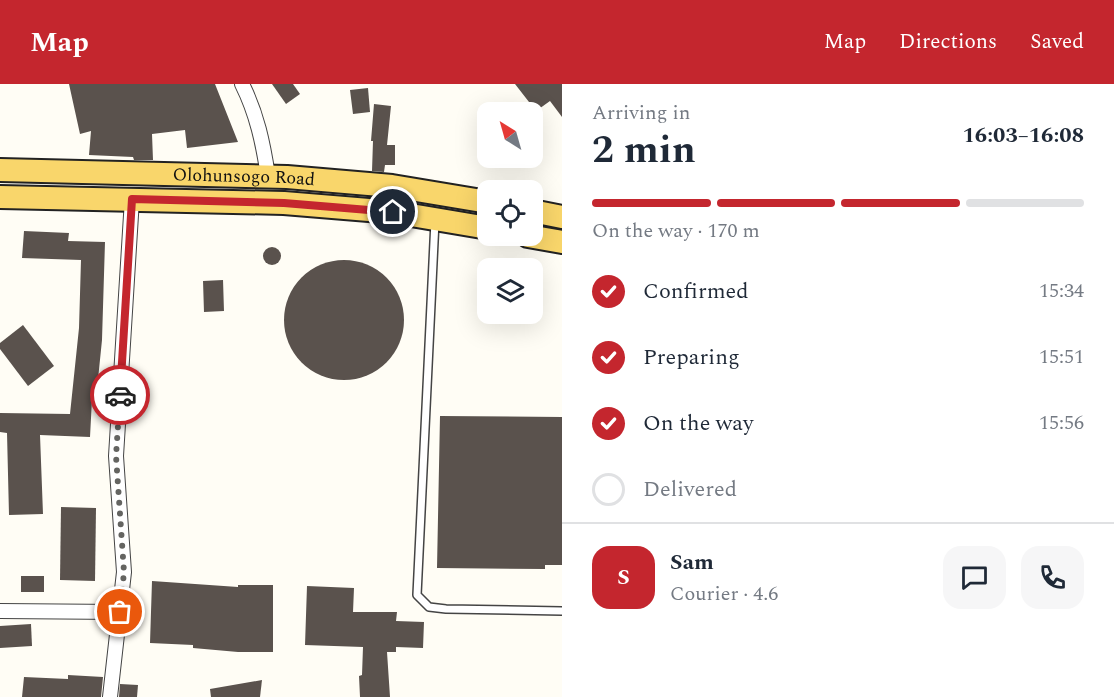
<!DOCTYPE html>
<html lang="en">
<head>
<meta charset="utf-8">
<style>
	:root { --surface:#fff; --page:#f6f6f7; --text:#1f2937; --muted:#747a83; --line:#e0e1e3; --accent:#c4262e }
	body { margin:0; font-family:Spectral,serif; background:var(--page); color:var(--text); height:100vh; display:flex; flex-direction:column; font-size:22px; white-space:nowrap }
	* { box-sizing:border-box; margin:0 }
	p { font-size:20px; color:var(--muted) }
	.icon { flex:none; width:33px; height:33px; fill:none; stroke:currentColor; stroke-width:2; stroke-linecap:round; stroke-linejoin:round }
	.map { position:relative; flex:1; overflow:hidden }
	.panel { display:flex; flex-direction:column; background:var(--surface); width:552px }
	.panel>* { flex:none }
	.needle { width:39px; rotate:323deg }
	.controls { position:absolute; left:477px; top:18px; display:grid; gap:12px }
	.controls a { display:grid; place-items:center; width:66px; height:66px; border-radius:12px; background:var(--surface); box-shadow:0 6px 24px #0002; font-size:30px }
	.pin { position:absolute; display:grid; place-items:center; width:51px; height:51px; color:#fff; margin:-26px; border:3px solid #fff; border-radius:50%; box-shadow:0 2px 6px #0007 }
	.courier { position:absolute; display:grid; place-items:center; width:60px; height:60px; margin:-30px; border:4px solid #c4262e; border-radius:50%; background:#fff; color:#222; box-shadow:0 2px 8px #0007 }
	.head em { font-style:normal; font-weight:700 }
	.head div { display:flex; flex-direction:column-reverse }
	.head { display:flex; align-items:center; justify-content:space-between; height:102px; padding:0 30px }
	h1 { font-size:39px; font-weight:700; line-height:45px }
	.bar { display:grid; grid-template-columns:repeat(4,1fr); gap:9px 6px; align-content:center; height:72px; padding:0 30px }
	.bar i { height:8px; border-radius:4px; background:var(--line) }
	.bar .active { background:var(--accent) }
	.bar p { grid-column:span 4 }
	.line { display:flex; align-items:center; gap:15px; padding:0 30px; border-top:2px solid var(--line) }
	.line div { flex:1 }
	.round { display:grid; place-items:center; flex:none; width:63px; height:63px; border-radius:18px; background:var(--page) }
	ol { padding:0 30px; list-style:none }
	li { display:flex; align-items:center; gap:18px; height:66px }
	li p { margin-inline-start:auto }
	li .icon { padding:6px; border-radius:50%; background:var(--accent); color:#fff; stroke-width:4 }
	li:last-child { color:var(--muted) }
	li i { width:33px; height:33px; border:3px solid var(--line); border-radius:50% }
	header { display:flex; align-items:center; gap:36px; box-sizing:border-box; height:84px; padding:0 30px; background:var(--accent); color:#fff }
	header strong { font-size:28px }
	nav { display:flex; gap:33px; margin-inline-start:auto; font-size:21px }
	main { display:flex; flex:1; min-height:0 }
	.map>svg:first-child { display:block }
	.building { fill:#5a524d }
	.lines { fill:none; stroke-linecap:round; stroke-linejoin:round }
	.lane-casing { stroke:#444; stroke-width:10 }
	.street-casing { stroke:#444; stroke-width:16 }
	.primary-casing { stroke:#222; stroke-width:26 }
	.lane { stroke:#fff; stroke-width:7 }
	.street { stroke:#fff; stroke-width:14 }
	.primary { stroke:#f9d66b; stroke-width:22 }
	.done { stroke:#646461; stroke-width:6; stroke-dasharray:0 10.8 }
	.route { stroke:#c4262e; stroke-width:8 }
	.labels { text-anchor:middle; stroke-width:6; stroke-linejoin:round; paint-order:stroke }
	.street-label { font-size:18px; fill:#111; stroke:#fff }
</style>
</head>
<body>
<header>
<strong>Map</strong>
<nav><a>Map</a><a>Directions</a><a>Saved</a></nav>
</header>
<main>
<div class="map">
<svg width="562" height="613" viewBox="0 0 562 613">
	<rect width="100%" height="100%" fill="#fffdf5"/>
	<!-- building -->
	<g class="building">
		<path d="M69,0H215L238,58L187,64L185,46L152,50L153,76H134L133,73L89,71L91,47L80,50Z"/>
		<path d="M272,0H293L300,10L286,20Z"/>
		<path d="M515,0H562V33L550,17L536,27Z"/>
		<path d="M368,4L370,28L353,30L350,6Z"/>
		<path d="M374,20L391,22L387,61H395V81H385L384,88L372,87L373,57H371Z"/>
		<path d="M24,147L69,149L68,157L105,158L102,256L96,315H92L90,353L40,351L43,430L9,431L7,349L0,348V329L70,330L79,244L81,176L22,174Z"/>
		<circle cx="272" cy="172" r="9"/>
		<circle cx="344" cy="236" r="60"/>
		<path d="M223,196L224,227L204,228L203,197Z"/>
		<path d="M23,241L54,282L28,302L0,265V259Z"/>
		<path d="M440,332L562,333V481H545V485L437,484Z"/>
		<path d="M61,423L96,424L95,497L60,496Z"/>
		<rect x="21" y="492" width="23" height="16"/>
		<path d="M152,497L238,503V501H273V568H238L193,564V561L150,559Z"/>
		<path d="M307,502L354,504L353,528H397L396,537L424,538L423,564L396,563V568H387L390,613H360L359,592L362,591L363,563L305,561Z"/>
		<path d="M31,540L32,562L0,564V542Z"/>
		<path d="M68,591L103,593L101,613H22L24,593L68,595Z"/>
		<path d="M262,596L260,613H211L210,605Z"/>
		<path d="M120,600L138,601L137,613H119Z"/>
	</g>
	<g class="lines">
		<!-- lane casing -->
		<g class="lane-casing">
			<path id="lane" d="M435,137L417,511L429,523L446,525L562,527"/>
		</g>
		<!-- street casing -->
		<g class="street-casing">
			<g id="street">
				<path d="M242,0C257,30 263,59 268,92"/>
				<path d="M0,527L120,528"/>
				<path d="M110,613L124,488L116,372L132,115"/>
			</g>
		</g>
		<!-- primary casing -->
		<g class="primary-casing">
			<g id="primary">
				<path id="s1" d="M0,86L287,93L392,102L488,118"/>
				<path d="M0,113L284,119L393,128L488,144"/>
				<path d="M532,127L562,133"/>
				<path d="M528,152L562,158"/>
			</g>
		</g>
		<!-- lane -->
		<use href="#lane" class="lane"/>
		<!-- street -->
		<use href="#street" class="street"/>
		<!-- primary -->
		<use href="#primary" class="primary"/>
	</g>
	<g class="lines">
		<!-- done -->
		<path class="done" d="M120,311L116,372L124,488L120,528"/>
		<!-- route -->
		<path class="route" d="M120,311L132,115L284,119L393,128"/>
	</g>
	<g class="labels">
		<!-- street labels -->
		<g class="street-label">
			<text dy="6" stroke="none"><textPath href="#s1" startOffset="244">Olohunsogo Road</textPath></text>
		</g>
	</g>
</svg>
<div class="controls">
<a><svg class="needle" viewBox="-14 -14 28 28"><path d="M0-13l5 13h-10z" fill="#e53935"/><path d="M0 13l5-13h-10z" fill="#747a83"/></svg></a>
<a><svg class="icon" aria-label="locate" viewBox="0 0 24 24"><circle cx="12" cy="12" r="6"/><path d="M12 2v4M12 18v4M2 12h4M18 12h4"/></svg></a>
<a><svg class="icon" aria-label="layers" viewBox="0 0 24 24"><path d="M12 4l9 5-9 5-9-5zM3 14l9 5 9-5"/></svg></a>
</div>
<div class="pin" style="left:120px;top:528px;background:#ea580c"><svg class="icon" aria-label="bag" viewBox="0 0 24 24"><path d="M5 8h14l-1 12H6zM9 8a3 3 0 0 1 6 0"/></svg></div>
<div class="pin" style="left:393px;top:128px;background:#1f2937"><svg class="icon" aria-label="home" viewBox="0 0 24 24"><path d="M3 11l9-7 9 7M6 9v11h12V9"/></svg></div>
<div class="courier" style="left:120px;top:311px"><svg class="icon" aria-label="car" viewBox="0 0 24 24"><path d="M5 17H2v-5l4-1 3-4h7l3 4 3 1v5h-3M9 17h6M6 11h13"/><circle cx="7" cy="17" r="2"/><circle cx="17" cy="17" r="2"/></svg></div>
</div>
<section class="panel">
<div class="head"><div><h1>2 min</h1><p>Arriving in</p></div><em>16:03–16:08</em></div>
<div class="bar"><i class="active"></i><i class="active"></i><i class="active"></i><i></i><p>On the way · 170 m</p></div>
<ol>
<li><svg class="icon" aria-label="check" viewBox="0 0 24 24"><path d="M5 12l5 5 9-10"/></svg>Confirmed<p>15:34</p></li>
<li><svg class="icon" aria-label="check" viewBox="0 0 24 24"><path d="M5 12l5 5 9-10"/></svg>Preparing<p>15:51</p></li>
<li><svg class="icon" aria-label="check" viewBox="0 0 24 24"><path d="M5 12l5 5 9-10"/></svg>On the way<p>15:56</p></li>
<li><i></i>Delivered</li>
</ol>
<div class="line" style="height:108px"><b class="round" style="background:var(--accent);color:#fff">S</b><div><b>Sam</b><p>Courier · 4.6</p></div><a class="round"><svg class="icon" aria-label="chat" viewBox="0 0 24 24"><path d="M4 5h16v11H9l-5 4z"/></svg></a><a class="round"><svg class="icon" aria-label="phone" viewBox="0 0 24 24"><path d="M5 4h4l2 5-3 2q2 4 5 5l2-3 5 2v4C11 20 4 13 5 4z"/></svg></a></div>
</section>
</main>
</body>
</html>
